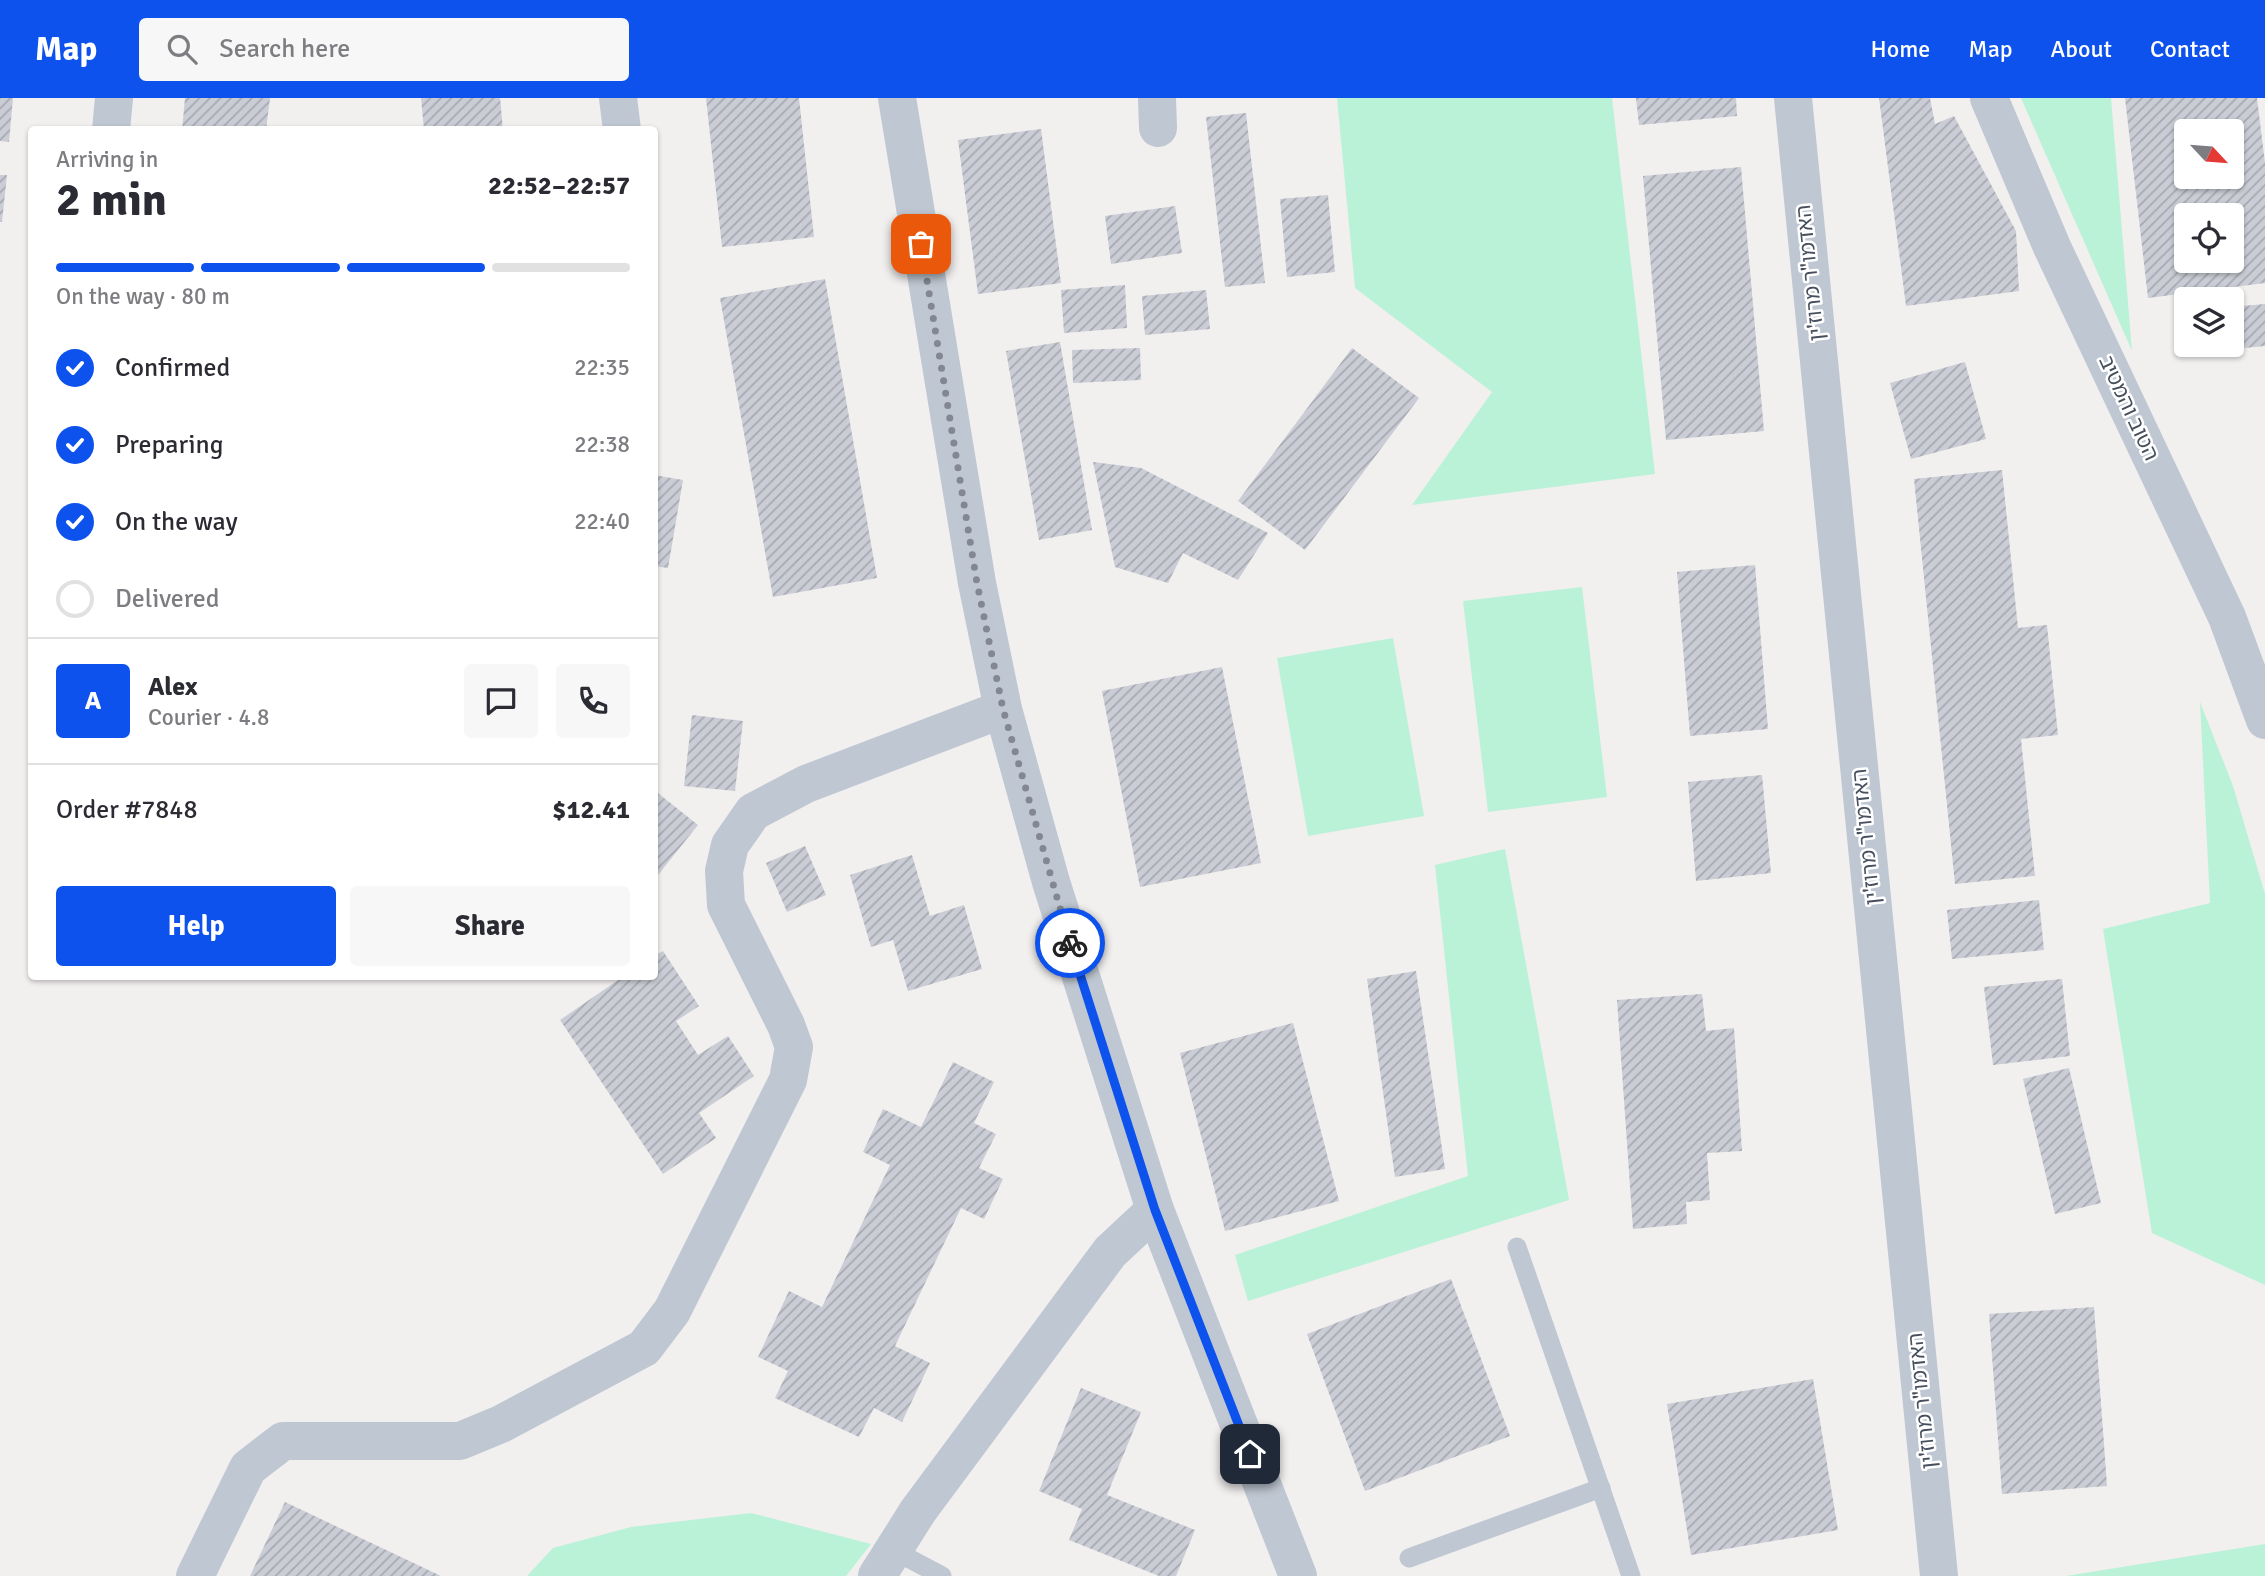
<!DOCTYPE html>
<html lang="en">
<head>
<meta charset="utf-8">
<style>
	:root { --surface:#fff; --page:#f7f7f7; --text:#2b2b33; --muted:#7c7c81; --line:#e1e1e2; --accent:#0d52ed }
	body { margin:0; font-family:Signika,"Noto Sans Hebrew",sans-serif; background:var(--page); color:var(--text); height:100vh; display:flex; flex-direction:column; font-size:26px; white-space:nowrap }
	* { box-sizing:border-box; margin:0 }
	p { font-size:23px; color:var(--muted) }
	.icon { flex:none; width:38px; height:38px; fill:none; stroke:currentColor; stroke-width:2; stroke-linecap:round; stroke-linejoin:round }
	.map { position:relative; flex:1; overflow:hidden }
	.details { position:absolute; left:28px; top:28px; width:630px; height:854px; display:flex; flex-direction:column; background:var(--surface); border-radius:7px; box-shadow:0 2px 5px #0004 }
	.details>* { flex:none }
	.needle { width:46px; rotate:116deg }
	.controls { position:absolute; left:2174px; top:21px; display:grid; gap:14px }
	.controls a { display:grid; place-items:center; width:70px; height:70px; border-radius:7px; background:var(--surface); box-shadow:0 2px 5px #0004; font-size:35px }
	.pin { position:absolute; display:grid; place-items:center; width:60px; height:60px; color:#fff; margin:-30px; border-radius:14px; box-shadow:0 4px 10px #0006 }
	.courier { position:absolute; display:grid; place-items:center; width:70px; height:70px; margin:-35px; border:5px solid #0d52ed; border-radius:50%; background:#fff; color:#222; box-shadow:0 2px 9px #0007 }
	.head em { font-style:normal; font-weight:700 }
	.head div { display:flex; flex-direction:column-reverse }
	.head { display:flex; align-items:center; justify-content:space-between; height:119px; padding:0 28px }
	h1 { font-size:46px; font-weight:700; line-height:52px }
	.bar { display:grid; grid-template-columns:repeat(4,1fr); gap:10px 7px; align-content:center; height:84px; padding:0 28px }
	.bar i { height:9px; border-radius:5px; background:var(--line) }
	.bar .selected { background:var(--accent) }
	.bar p { grid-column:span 4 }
	.line { display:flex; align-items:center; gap:18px; padding:0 28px; border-top:2px solid var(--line) }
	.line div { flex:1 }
	.round { display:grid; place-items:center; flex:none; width:74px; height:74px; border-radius:7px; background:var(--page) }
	ol { padding:0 28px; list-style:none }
	li { display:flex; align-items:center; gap:21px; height:77px }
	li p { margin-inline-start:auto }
	li .icon { padding:7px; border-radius:50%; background:var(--accent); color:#fff; stroke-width:4 }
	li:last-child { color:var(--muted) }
	li i { width:38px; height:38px; border:4px solid var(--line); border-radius:50% }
	.button { display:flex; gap:14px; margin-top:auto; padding:14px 28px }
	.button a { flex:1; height:80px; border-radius:7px; background:var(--accent); color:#fff; font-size:28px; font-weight:700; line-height:80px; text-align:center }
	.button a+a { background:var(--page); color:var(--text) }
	header { display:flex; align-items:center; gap:42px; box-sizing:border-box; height:98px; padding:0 35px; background:var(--accent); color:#fff }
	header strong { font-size:33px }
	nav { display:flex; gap:38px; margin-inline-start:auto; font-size:24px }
	.search { width:490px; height:63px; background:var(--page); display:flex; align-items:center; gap:18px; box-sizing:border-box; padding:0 24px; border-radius:7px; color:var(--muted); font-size:26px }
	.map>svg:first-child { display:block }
	.green { fill:#baf2d7 }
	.building { fill:url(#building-hatch); fill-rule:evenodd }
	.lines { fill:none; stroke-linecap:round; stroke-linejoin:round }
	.service { stroke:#bfc7d2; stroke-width:19 }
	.minor { stroke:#bfc7d2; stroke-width:38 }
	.tertiary { stroke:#bfc7d2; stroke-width:38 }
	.done { stroke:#828791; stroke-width:7; stroke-dasharray:0 12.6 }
	.route { stroke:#0d52ed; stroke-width:9 }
	.labels { text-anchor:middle; stroke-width:5; stroke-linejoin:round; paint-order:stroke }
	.street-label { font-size:21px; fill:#464f5e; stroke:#fff }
</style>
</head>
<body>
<header>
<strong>Map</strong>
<div class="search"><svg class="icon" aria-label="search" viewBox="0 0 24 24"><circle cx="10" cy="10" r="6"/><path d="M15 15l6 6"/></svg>Search here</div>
<nav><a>Home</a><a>Map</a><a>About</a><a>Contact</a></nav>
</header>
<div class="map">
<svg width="2265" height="1478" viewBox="0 0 2265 1478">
	<defs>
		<pattern id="building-hatch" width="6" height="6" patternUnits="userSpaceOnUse" patternTransform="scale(1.75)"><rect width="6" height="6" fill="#cacdd5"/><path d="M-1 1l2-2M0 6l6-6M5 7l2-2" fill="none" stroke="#a6a9b0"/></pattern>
	</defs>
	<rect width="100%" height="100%" fill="#f2efef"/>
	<!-- green -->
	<g class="green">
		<path d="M1337,0H1612L1655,376L1412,407L1492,294L1355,190Z"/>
		<path d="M2021,0H2111L2132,253Z"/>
		<path d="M1582,489L1607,699L1488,714L1463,503Z"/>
		<path d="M1393,540L1424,718L1308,738L1277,560Z"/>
		<path d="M2200,604L2233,688L2265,796V1187L2152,1135L2103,831L2210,805Z"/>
		<path d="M1505,751L1569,1102L1248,1203L1235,1157L1468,1078L1435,767Z"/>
		<path d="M751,1415L871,1446L846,1478H527L553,1450L631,1429Z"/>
		<path d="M2265,1446V1478H2066Z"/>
	</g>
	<!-- building -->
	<g class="building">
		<path d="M0,0H13L9,44L0,43Z"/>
		<path d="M185,0H270L266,32H182Z"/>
		<path d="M421,0H500L503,32H424Z"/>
		<path d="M706,0H799L814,139L722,149Z"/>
		<path d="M1636,0H1736L1737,18L1639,27Z"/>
		<path d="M1879,0H1930L1935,26L1954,18L2016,133L2019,193L1906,208Z"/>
		<path d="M2125,0H2257L2265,65V185L2148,200ZM2186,33H2231V79H2186ZM2186,117H2231V163H2186Z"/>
		<path d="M1246,15L1265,185L1225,189L1206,19Z"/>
		<path d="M1041,31L1061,185L978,196L958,42Z"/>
		<path d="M1741,69L1764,333L1666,342L1643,78Z"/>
		<path d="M0,77H7L2,124H0Z"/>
		<path d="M1328,97L1335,174L1287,179L1280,101Z"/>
		<path d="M1175,108L1182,155L1111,166L1105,118Z"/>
		<path d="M825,181L877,480L773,499L720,200Z"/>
		<path d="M1125,187L1127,230L1064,235L1061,192Z"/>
		<path d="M1206,192L1210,231L1145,237L1142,198Z"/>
		<path d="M2265,206V248L2213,253L2212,247H2231V209Z"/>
		<path d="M1060,244L1092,432L1039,442L1006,253Z"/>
		<path d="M1140,250L1141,282L1073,285L1072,252Z"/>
		<path d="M1352,250L1419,300L1305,452L1238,403Z"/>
		<path d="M1965,264L1986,341L1911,361L1890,285Z"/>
		<path d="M1093,364L1141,370L1268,435L1238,482L1183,455L1168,485L1115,469Z"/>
		<path d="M2002,372L2018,530L2047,527L2058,637L2021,641L2035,778L1955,786L1914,381Z"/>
		<path d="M654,377L683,382L668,470L654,468Z"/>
		<path d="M1755,467L1768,631L1690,638L1677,474Z"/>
		<path d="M1222,569L1261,765L1140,789L1102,593Z"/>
		<path d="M692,617L743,623L735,693L684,688Z"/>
		<path d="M1762,677L1771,775L1696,783L1688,684Z"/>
		<path d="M654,692L698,727L654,782Z"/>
		<path d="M805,748L826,797L787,814L766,765Z"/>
		<path d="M912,757L930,818L964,807L982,871L908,893L893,842L871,849L850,777Z"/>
		<path d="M2039,802L2044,852L1952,861L1947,812Z"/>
		<path d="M663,853L699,908L676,923L698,957L728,938L754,978L699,1015L716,1040L663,1076L560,922L624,878H654V858Z"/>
		<path d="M1416,873L1445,1071L1395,1079L1367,881Z"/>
		<path d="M2062,881L2070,958L1993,967L1984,889Z"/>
		<path d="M1702,896L1706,933L1734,930L1742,1053L1707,1055L1710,1102L1686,1104L1687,1126L1633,1131L1617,902Z"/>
		<path d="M1293,925L1339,1103L1225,1133L1180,955Z"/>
		<path d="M953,964L994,984L974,1025L996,1036L979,1070L1003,1081L984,1121L961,1110L895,1248L930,1265L902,1324L874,1310L859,1339L775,1300L788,1273L758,1259L789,1193L822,1209L890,1067L863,1054L883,1011L921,1029Z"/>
		<path d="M2069,970L2101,1105L2055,1116L2023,981Z"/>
		<path d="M1451,1181L1510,1338L1365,1393L1307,1236Z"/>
		<path d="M2094,1209L2107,1388L2002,1396L1989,1216Z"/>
		<path d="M1813,1281L1838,1432L1691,1457L1667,1306Z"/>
		<path d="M1081,1290L1141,1314L1107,1397L1195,1432L1176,1478H1159L1069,1442L1082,1411L1039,1393Z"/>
		<path d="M285,1404L441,1478H250Z"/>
	</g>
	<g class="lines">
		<!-- service -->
		<g class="service">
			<path d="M1517,1149L1631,1478"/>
			<path d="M893,1452L942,1478"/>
			<path d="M1409,1460L1601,1390"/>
		</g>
		<!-- minor -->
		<g class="minor">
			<path d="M618,0L622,32"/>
			<path d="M1157,0L1158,30"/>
			<path d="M1989,0L2052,149L2227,519L2265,622"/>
			<path d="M111,32L114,0"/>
			<path d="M195,1478L248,1370L283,1343H460L501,1326L644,1250L672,1213L788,982L794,949L786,927L726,807L724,773L730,747L753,714L806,686L1003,611"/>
			<path d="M877,1478L918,1413L1110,1154L1155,1112"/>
		</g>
		<!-- tertiary -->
		<g class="tertiary">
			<path d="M897,0L977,485L1003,611L1051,784L1155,1112L1298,1478"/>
			<path d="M1793,0L1939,1478"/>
		</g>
	</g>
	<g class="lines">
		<!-- done -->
		<path class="done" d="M921,146L977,485L1003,611L1070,845"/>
		<!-- route -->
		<path class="route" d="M1070,845L1155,1112L1250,1356"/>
	</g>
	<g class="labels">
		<!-- street labels -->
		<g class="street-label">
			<text transform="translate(1810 175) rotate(-96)" y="7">האדמו"ר מרוז'ין</text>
			<text transform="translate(2129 310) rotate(65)" y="7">הטוב והמטיב</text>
			<text transform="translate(1866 739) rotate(-96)" y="7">האדמו"ר מרוז'ין</text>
			<text transform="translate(1922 1303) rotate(-96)" y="7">האדמו"ר מרוז'ין</text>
		</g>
	</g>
</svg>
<div class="controls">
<a><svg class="needle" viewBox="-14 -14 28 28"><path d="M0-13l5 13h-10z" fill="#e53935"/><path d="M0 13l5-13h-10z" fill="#7c7c81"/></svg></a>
<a><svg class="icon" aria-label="locate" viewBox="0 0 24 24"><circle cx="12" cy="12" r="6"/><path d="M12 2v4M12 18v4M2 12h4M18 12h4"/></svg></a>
<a><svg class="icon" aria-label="layers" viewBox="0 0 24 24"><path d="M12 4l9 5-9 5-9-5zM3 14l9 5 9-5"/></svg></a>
</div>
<div class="pin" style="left:921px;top:146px;background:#ea580c"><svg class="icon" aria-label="bag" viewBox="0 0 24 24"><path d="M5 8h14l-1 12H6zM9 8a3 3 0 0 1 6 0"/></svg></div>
<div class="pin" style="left:1250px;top:1356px;background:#1f2937"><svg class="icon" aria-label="home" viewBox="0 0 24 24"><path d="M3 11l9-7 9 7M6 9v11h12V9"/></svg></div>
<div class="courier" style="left:1070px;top:845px"><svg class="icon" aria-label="bike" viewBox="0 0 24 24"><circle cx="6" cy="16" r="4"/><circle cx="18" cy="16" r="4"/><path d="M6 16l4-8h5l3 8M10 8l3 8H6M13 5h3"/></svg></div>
<section class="details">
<div class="head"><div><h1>2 min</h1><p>Arriving in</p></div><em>22:52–22:57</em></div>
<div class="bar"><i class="selected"></i><i class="selected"></i><i class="selected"></i><i></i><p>On the way · 80 m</p></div>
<ol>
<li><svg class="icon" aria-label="check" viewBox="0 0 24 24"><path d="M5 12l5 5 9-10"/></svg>Confirmed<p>22:35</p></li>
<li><svg class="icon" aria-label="check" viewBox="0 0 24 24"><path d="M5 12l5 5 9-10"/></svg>Preparing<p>22:38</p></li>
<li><svg class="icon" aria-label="check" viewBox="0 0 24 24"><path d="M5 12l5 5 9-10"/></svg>On the way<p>22:40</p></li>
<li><i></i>Delivered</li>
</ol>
<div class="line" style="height:126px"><b class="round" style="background:var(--accent);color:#fff">A</b><div><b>Alex</b><p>Courier · 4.8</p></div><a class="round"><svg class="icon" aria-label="chat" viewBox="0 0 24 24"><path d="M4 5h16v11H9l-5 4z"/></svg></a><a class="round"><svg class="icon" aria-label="phone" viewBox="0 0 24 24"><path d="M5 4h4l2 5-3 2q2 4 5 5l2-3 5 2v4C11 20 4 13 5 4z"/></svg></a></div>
<div class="line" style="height:91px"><div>Order #7848</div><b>$12.41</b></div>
<div class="button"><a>Help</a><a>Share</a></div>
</section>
</div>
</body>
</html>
